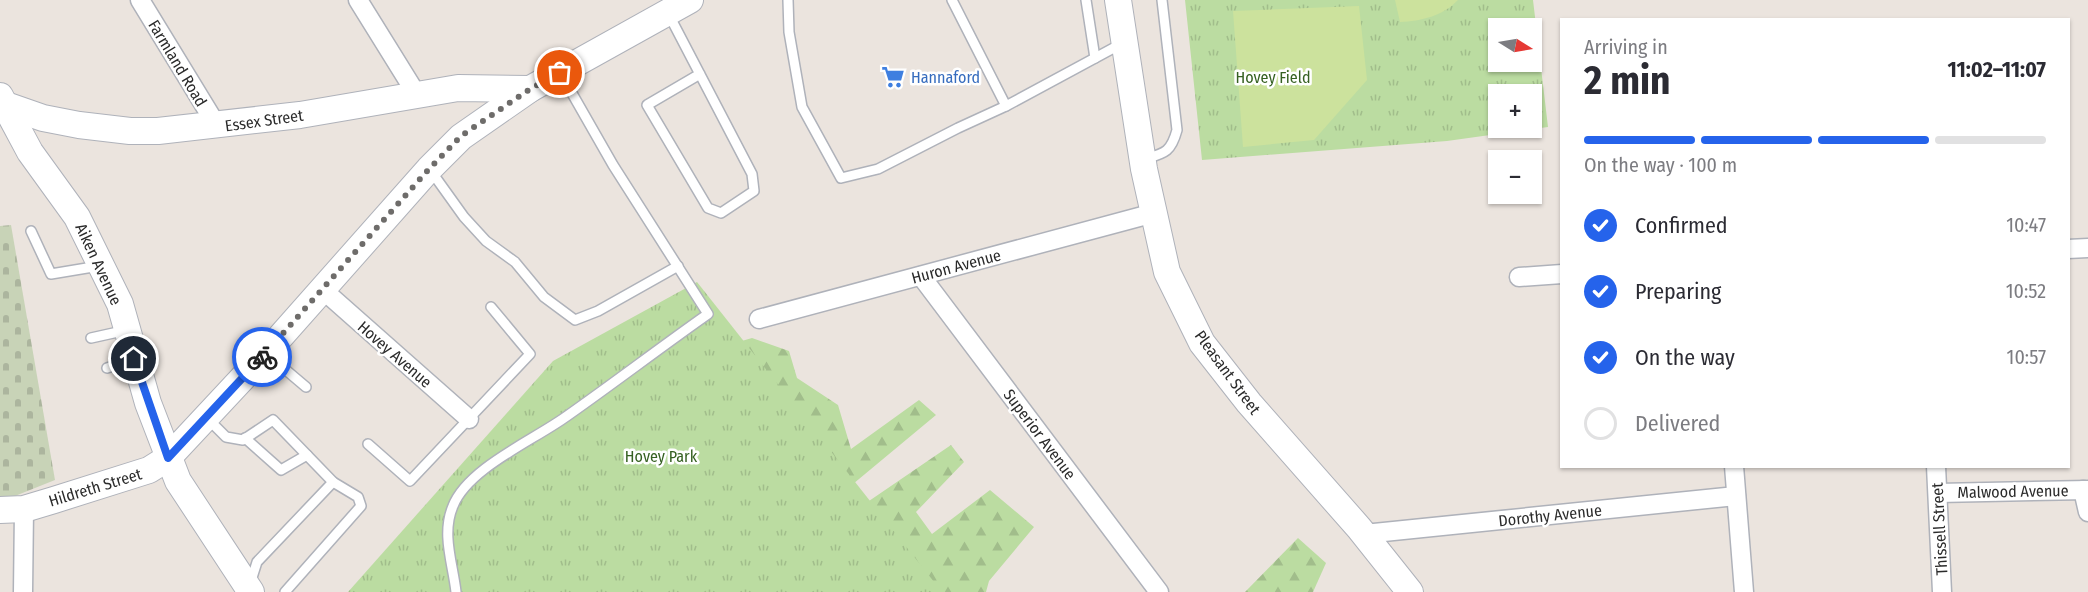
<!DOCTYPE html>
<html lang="en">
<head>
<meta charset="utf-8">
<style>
	:root { --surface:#fff; --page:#f7f7f7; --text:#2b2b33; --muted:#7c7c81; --line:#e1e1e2; --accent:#2563eb }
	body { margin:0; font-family:"Fira Sans Condensed",sans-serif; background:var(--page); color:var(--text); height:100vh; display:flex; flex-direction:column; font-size:22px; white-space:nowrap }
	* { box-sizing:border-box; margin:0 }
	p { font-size:20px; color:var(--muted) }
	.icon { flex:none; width:33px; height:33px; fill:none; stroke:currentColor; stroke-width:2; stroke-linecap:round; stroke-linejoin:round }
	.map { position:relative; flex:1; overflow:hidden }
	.sheet { position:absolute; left:1560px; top:18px; width:510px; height:450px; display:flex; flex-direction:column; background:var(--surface); border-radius:0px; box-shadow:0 2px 4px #0004 }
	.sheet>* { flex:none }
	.needle { width:39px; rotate:101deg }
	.controls { position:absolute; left:1488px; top:18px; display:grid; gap:12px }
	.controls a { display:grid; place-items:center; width:54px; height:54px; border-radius:0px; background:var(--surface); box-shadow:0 2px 4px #0004; font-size:30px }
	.pin { position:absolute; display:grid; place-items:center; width:51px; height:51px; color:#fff; margin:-26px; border:3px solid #fff; border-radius:50%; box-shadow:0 2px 6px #0007 }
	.courier { position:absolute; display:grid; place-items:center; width:60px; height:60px; margin:-30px; border:4px solid #2563eb; border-radius:50%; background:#fff; color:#222; box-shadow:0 2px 8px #0007 }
	.head em { font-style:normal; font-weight:700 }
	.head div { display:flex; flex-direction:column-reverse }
	.head { display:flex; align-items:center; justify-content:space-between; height:102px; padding:0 24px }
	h1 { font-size:39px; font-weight:700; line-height:45px }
	.bar { display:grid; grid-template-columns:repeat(4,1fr); gap:9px 6px; align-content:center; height:72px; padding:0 24px }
	.bar i { height:8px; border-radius:4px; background:var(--line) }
	.bar .selected { background:var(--accent) }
	.bar p { grid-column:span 4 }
	ol { padding:0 24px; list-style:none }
	li { display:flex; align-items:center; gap:18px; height:66px }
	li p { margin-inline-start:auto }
	li .icon { padding:6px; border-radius:50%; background:var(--accent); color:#fff; stroke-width:4 }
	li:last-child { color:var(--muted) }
	li i { width:33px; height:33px; border:3px solid var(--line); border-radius:50% }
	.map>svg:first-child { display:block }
	.forest { fill:url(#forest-firs) }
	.cemetery { fill:url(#cemetery-stones) }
	.park { fill:url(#park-tufts); fill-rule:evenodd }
	.pitch { fill:#cce29d }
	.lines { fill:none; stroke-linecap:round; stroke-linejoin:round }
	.lane-casing { stroke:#afb2ba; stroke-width:12 }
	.street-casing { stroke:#afb2ba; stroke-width:21 }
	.secondary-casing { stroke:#afb2ba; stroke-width:28 }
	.lane { stroke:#fff; stroke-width:9 }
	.street { stroke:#fff; stroke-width:18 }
	.secondary { stroke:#fff; stroke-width:26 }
	.done { stroke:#6e6c6a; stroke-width:6; stroke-dasharray:0 10.8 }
	.route { stroke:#2563eb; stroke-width:8 }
	.labels { text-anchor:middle; stroke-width:5; stroke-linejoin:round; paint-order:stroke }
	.street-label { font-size:16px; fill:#2b2b2b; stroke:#fff }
	.shop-label { font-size:16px; fill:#366cbe; stroke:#fff; text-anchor:start }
	.park-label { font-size:16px; fill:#366122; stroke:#fff }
</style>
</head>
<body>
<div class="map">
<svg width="2088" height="592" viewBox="0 0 2088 592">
	<defs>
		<pattern id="forest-firs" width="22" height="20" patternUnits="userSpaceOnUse" patternTransform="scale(1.5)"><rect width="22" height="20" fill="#bbdca1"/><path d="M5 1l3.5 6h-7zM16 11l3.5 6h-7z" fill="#a1bd8b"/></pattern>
		<pattern id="cemetery-stones" width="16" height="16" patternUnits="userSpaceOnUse" patternTransform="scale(1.5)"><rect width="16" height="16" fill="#c8d3b7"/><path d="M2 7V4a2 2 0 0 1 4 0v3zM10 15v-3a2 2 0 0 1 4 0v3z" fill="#acb59e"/></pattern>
		<pattern id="park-tufts" width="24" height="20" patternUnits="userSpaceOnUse" patternTransform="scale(1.5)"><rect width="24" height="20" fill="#bbdca1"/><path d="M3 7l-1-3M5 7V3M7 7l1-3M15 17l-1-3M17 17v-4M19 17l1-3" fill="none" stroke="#a1bd8b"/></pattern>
	</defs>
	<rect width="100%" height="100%" fill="#ebe4de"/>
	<!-- forest -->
	<g class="forest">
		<path d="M752,338L789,351L797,378L838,405L851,449L919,400L936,415L853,484L869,501L951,445L964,462L916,512L932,534L990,490L1034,527L989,581L986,592H762L711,350Z"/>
		<path d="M1298,538L1326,563L1313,592H1245Z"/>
	</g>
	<!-- cemetery -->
	<path class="cemetery" d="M11,225L55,480L15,496L0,497V226Z"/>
	<!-- park -->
	<g class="park">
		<path d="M1185,0H1533L1548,127L1447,141L1202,160ZM1498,28H1532V62H1498ZM1498,94H1532V128H1498Z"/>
		<path d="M697,282L942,592H348L553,361Z"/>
	</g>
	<!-- pitch -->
	<g class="pitch">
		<path d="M1395,0H1458C1443,16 1421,21 1400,22Z"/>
		<path d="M1359,6L1367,80L1314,140L1243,147L1233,11Z"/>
	</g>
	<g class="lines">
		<!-- lane casing -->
		<g class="lane-casing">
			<g id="lane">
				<path d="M788,0L789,32L802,107L841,178L878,169L958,128L1006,106"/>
				<path d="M952,0L1006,106L1121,44"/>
				<path d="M1086,0L1095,58"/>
				<path d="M669,15L752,174L754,191L721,213L708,208L647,105L700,74"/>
				<path d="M1145,159C1165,153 1171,152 1177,130L1162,0"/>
				<path d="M431,171L464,217L486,241L515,262L544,297L575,320L598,311L678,266"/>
				<path d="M31,231L51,274L99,266"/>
				<path d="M91,338L127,330"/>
				<path d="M267,354L306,387"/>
				<path d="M107,368L134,359"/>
				<path d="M206,417L226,437L243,440L273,420L333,482L257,562L250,584"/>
				<path d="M245,438L281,470L307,455"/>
				<path d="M368,444L410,481L530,354L491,307"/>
				<path d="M285,592L361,506L358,497L333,482"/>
				<path d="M456,592C453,564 441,534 453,506C468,468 534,440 567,416C614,383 661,347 708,314L613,165L561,74"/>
			</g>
		</g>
		<!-- street casing -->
		<g class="street-casing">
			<g id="street">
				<path d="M140,0L217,126"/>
				<path d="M358,0L417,95"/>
				<path d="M2068,249L2088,248"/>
				<path d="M921,276L1159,592"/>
				<path d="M1519,277L1562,274"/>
				<path d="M322,289L469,419"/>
				<path d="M759,319L1154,213"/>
				<path d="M1734,466L1744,592"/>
				<path d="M1936,466L1942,592"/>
				<path d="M2083,490L2088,512"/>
				<path d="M1938,493L2088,490"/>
				<path d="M1364,534L1736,496"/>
				<path d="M23,592L24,509"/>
			</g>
		</g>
		<!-- secondary casing -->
		<g class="secondary-casing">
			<g id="secondary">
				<path d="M1118,0L1144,169L1167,272L1202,343L1249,403L1359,528L1410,592"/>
				<path d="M0,96L30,152L77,217L120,304L148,403L178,481L251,592"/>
				<path d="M0,103L43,118L79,125L130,131H158L300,115L458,88L530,89"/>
				<path d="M0,510L24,509L54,500L149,470L168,458L266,353L429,169L461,137L530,89L690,0"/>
			</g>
		</g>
		<!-- lane -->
		<use href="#lane" class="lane"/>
		<!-- street -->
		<use href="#street" class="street"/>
		<!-- secondary -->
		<use href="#secondary" class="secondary"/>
	</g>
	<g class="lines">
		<!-- done -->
		<path class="done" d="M262,357L429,169L461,136L530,89L560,73"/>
		<!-- route -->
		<path class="route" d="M134,359L168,458L262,357"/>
	</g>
	<!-- icons -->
	<defs>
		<g id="supermarket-bare" transform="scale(1.8)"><path d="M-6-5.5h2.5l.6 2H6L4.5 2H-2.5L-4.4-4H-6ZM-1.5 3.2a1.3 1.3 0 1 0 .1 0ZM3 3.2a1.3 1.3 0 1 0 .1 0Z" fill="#3f7fe0" stroke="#fff" stroke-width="2.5" paint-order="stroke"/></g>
	</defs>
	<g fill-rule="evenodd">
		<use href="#supermarket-bare" x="893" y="77"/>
	</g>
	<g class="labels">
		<!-- street labels -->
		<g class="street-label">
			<text transform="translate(178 63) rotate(59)" y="6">Farmland Road</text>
			<text transform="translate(264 120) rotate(-8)" y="6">Essex Street</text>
			<text transform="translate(99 264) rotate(65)" y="6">Aiken Avenue</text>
			<text transform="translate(956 266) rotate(-15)" y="6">Huron Avenue</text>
			<text transform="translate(395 354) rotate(41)" y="6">Hovey Avenue</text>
			<text transform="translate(1228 372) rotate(54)" y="6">Pleasant Street</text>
			<text transform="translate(1040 434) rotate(53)" y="6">Superior Avenue</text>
			<text transform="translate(95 487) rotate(-17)" y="6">Hildreth Street</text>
			<text transform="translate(2013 491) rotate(-1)" y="6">Malwood Avenue</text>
			<text transform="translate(1550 515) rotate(-6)" y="6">Dorothy Avenue</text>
			<text transform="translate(1939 529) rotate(-93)" y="6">Thissell Street</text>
		</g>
		<!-- shop labels -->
		<g class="shop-label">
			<text x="911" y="83">Hannaford</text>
		</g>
		<!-- park labels -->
		<g class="park-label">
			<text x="1273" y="83">Hovey Field</text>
			<text x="661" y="462">Hovey Park</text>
		</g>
	</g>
</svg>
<div class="controls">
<a><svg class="needle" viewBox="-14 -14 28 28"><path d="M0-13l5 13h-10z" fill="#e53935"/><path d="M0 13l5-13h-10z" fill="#7c7c81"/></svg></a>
<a>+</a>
<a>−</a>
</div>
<div class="pin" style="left:560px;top:73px;background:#ea580c"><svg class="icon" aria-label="bag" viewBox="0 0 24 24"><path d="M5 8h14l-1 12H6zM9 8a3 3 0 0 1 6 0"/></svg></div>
<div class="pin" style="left:134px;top:359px;background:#1f2937"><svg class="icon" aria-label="home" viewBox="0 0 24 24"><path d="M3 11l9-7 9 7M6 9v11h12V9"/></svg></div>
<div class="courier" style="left:262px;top:357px"><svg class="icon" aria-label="bike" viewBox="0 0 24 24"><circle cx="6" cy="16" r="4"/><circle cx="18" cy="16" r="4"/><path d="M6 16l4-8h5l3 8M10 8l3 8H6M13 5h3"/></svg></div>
<section class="sheet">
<div class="head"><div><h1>2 min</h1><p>Arriving in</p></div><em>11:02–11:07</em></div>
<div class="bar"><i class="selected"></i><i class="selected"></i><i class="selected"></i><i></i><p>On the way · 100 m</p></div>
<ol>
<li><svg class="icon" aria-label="check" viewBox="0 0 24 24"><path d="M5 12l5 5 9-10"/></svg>Confirmed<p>10:47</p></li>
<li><svg class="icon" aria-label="check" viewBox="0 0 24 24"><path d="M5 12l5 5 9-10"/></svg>Preparing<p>10:52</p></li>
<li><svg class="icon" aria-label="check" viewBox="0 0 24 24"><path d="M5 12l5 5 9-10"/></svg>On the way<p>10:57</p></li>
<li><i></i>Delivered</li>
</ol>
</section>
</div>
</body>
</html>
